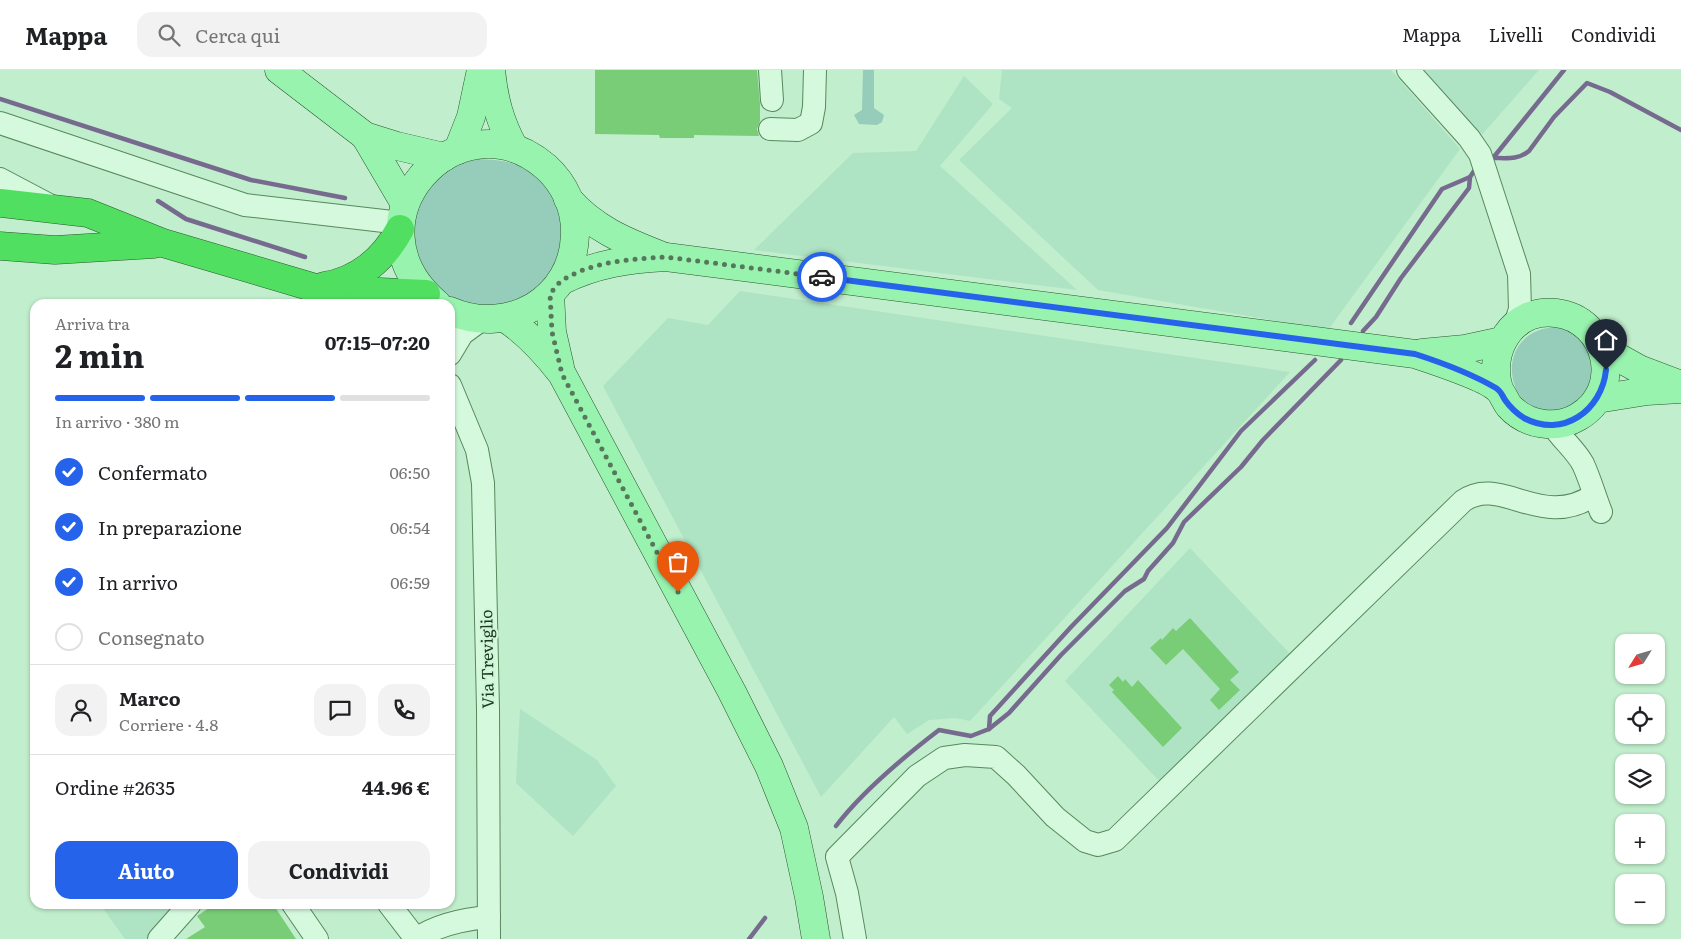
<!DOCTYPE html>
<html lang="it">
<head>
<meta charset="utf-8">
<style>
	:root { --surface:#fff; --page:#f2f2f2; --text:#202124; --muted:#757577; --line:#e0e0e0; --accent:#2563eb }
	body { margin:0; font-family:Literata,serif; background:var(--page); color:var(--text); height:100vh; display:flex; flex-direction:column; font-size:19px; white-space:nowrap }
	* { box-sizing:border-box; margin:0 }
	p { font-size:16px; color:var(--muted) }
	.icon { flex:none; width:28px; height:28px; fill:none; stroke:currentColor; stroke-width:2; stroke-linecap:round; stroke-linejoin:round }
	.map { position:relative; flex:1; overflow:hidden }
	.side { position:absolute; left:30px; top:229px; width:425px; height:610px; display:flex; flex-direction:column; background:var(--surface); border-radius:15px; box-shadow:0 1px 4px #0004 }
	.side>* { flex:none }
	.needle { width:32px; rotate:233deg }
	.buttons { position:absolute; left:1615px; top:564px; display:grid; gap:10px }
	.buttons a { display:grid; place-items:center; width:50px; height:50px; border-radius:10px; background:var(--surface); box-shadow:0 1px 4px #0004; font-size:25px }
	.pin { position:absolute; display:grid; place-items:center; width:42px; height:42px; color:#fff; margin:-51px -21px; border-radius:50% 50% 50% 0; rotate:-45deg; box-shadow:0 0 5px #0007 }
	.pin .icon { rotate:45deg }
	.courier { position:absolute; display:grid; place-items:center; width:50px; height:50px; margin:-25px; border:4px solid #2563eb; border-radius:50%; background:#fff; color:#222; box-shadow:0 1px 6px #0007 }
	.head em { font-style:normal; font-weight:700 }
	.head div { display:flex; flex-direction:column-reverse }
	.head { display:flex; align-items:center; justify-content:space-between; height:85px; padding:0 25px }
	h1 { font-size:32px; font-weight:700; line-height:38px }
	.bar { display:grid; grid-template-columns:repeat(4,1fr); gap:8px 5px; align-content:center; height:60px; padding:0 25px }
	.bar i { height:6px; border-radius:4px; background:var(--line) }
	.bar .current { background:var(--accent) }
	.bar p { grid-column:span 4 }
	.line { display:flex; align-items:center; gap:12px; padding:0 25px; border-top:1px solid var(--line) }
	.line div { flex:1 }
	.round { display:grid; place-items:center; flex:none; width:52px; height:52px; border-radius:15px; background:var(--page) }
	ol { padding:0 25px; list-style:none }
	li { display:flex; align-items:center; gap:15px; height:55px }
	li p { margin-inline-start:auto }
	li .icon { padding:5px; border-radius:50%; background:var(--accent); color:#fff; stroke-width:4 }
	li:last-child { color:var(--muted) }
	li i { width:28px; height:28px; border:2px solid var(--line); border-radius:50% }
	.button { display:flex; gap:10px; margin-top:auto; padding:10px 25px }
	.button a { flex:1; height:58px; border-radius:15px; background:var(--accent); color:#fff; font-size:20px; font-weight:700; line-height:58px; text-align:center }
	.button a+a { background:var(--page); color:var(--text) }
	header { display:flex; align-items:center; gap:30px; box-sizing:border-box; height:70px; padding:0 25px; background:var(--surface); border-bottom:1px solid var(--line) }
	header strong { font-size:24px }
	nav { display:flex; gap:28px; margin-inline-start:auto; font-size:18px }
	.search { width:350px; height:45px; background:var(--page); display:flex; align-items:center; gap:12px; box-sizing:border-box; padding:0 18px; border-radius:15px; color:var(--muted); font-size:19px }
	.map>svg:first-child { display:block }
	.farmland { fill:#aee4c3 }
	.green { fill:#95ccba }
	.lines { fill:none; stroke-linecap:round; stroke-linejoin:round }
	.stream { stroke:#766b8f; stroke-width:4.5 }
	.building { fill:#79cd76 }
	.minor-casing { stroke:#58885c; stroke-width:24 }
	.major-casing { stroke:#2d552e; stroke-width:29 }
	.highway-casing { stroke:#2d552e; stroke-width:29 }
	.minor { stroke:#d4f9dd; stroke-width:22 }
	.major { stroke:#98f3ae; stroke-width:28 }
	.highway { stroke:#50df60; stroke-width:28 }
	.done { stroke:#56775b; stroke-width:5; stroke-dasharray:0 9 }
	.route { stroke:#2563eb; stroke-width:6 }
	.labels { text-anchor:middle; stroke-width:4.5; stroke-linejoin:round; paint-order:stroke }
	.street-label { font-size:16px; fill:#1d371e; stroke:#d0f6da }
</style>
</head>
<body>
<header>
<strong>Mappa</strong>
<div class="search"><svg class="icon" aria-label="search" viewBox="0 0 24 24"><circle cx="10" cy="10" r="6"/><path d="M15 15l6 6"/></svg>Cerca qui</div>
<nav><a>Mappa</a><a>Livelli</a><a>Condividi</a></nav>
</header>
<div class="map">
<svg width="1681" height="869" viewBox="0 0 1681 869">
	<rect width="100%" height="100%" fill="#c1eecc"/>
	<!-- farmland -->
	<g class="farmland">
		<path d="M1002,0H1391L1460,79L1328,260L1098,220L959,90L1012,38L999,29Z"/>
		<path d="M1418,0H1539L1479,68Z"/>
		<path d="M964,6L993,34L940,96L1077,220L754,180L853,83L916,81Z"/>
		<path d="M740,221L1290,302L970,651L956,648L929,650L907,664L894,647L821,727L603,316L668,248L708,255Z"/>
		<path d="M1190,478L1293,587L1163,715L1065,611Z"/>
		<path d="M520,639L597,690L616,716L573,766L516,713Z"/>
		<path d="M100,834H183L152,869H125Z"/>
	</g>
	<!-- green -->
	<g class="green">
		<path d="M863,0H874V38L884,45L882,52L877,55L859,54L854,45L862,40Z"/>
		<path d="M479,89C492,90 505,90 517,95C552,109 574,155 557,190C554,197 551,209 545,214C535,224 514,232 502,240L449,231L428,213L411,161L423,122L453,96Z"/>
		<path d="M1555,257L1573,262L1592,282C1592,309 1597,327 1567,338C1507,360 1486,262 1555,257Z"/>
	</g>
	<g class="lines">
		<!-- stream -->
		<g class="stream">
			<path d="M0,29L251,110L345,128"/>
			<path d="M1493,88C1507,88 1518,90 1529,81L1554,47L1587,13L1610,22L1681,60"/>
			<path d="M1493,88L1564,0"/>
			<path d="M158,131L186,149L305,187"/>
			<path d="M1351,253L1442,119L1470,107L1476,98"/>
			<path d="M1363,261L1376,247L1401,208L1469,118L1470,107"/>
			<path d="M989,659L1009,643L1061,585L1125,521L1144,509L1148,501L1173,473L1184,452L1241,397L1263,370L1341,290"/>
			<path d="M836,756C862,722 905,686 939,660L971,666L989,659L990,646L1071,557L1167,458L1241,361L1315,290"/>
			<path d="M749,869L765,848"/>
		</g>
	</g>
	<!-- building -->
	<g class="building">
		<path d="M595,0H757L760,34V51L757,59L759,66L694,65V68H660L659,65L595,64Z"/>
		<path d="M1190,548L1239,602L1230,610L1240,620L1219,640L1210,630L1220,619L1183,579L1166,595L1150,578L1161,568L1162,570L1173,558L1176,561Z"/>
		<path d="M1118,606L1123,612L1125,609L1132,617L1138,610L1182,658L1163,677L1112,622L1114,620L1109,615Z"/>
		<path d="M215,834H273L296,869H186L205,857L197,846Z"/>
	</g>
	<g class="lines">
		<!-- minor casing -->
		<g class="minor-casing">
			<g id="minor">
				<path d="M770,0L772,30"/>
				<path d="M1408,0L1469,68L1480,84L1519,204L1520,239L1515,255"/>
				<path d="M0,53L245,135L401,153"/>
				<path d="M770,59L798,60L811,53L814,37L815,0"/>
				<path d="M0,109L53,137"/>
				<path d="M450,284L462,264L481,250"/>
				<path d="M450,315L477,380L483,413L488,639L489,869"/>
				<path d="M1552,354C1561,369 1575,379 1583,394C1590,409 1595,427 1601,442"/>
				<path d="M293,834L317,869"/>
				<path d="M389,834L416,869C437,855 465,849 489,847"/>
				<path d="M159,869L190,834"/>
				<path d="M855,869L847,823L837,787L917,706L944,688L965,685L996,687L1016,705L1055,747L1085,771L1098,775L1115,770L1463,431C1501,404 1541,461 1594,425"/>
			</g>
		</g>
		<!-- major casing -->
		<g class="major-casing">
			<g id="major">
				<path d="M279,0L365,66L397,76L444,87"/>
				<path d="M491,0C494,30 500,52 514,78"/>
				<path d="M365,66L405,134"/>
				<path d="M458,80L471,47L481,0"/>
				<path d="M568,129C593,158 624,171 660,185"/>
				<path d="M561,211C595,194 628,189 666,187L1415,284C1433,290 1488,308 1499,320C1503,324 1505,331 1509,336C1526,355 1556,360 1578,347C1625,320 1608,249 1556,243C1512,238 1487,281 1499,319"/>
				<path d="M550,224L552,262L560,297"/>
				<path d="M437,234C340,152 457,21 546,97C565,114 576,139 575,165C573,230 508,266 450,241"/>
				<path d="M505,248C528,263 545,282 562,304L732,622L769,696L794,758L809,827L816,869"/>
				<path d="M1603,279L1639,299L1681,315"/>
				<path d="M1422,283L1465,279L1502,271"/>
				<path d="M1597,329L1647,321L1680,319"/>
			</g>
		</g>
		<!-- highway casing -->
		<g class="highway-casing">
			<g id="highway">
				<path d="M0,133L88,143L163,173L329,222H380L426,224"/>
				<path d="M0,176L55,180L154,174"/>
				<path d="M324,216C358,211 384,189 400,159"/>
			</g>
		</g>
		<!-- minor -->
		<use href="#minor" class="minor"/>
		<!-- major -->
		<use href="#major" class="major"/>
		<!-- highway -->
		<use href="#highway" class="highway"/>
	</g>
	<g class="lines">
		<!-- done -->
		<path class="done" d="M678,522L562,304L552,262L550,224C554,219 558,213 563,210C593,191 632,189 666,187L822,207"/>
		<!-- route -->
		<path class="route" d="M822,207L1415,284C1443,293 1470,303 1496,318C1501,321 1502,325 1505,330C1510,337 1516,343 1524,348C1563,369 1602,340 1606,300"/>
	</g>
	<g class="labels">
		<!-- street labels -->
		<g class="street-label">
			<text transform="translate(487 589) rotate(-91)" y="6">Via Treviglio</text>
		</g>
	</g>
</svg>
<div class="buttons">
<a><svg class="needle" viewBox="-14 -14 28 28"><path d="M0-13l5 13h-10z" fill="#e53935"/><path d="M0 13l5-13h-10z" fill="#757577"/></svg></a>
<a><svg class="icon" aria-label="locate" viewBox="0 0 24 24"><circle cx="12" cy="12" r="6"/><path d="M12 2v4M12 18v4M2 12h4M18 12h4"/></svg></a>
<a><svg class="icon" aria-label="layers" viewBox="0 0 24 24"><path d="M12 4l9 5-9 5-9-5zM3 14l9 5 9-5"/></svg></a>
<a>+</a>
<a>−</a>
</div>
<div class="pin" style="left:678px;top:522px;background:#ea580c"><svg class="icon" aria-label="bag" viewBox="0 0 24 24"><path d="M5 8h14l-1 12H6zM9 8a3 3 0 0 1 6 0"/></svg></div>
<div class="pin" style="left:1606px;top:300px;background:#1f2937"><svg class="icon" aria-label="home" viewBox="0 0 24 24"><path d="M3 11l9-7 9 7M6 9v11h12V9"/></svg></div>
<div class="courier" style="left:822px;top:207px"><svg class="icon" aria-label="car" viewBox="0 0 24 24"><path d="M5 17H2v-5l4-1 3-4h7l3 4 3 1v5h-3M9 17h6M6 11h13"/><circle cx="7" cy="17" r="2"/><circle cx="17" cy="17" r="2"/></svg></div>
<section class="side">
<div class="head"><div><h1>2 min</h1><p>Arriva tra</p></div><em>07:15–07:20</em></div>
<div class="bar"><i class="current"></i><i class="current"></i><i class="current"></i><i></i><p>In arrivo · 380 m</p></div>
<ol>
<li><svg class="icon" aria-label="check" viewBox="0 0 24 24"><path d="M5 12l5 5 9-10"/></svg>Confermato<p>06:50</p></li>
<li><svg class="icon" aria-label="check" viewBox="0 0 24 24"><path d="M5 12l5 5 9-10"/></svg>In preparazione<p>06:54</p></li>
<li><svg class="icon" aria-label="check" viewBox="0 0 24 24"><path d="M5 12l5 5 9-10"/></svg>In arrivo<p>06:59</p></li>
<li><i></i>Consegnato</li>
</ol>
<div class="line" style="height:90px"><a class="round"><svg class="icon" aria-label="person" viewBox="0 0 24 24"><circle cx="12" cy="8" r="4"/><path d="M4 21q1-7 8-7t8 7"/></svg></a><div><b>Marco</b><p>Corriere · 4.8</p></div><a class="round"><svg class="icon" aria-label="chat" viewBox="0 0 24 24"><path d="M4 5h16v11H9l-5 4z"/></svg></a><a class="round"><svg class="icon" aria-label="phone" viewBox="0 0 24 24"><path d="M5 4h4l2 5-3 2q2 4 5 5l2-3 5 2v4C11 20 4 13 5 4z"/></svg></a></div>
<div class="line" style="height:65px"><div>Ordine #2635</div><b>44.96 €</b></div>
<div class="button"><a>Aiuto</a><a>Condividi</a></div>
</section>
</div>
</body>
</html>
